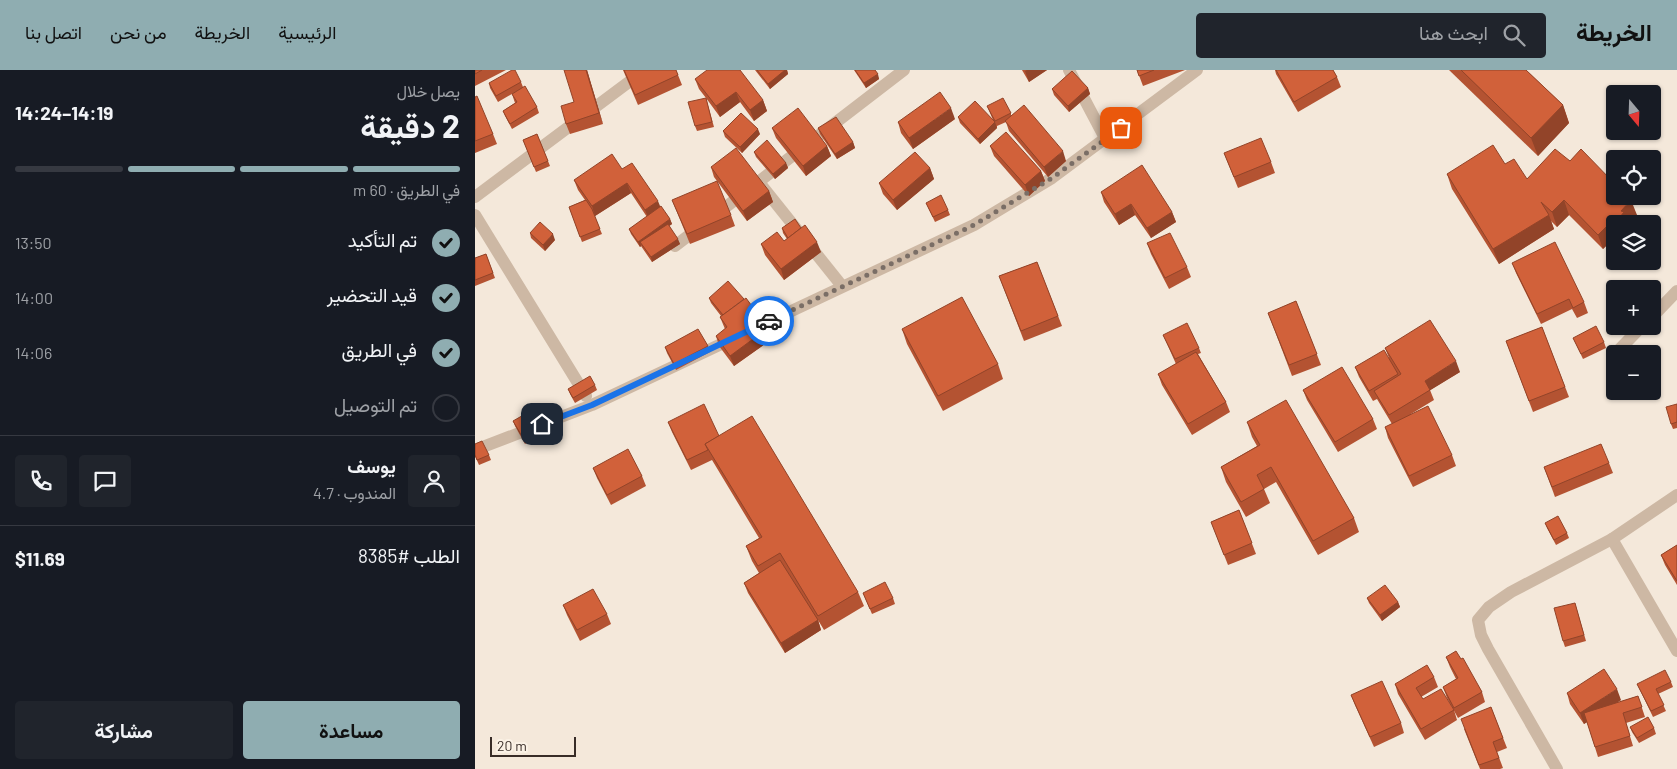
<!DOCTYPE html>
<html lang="ar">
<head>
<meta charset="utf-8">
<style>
	:root { --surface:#171b24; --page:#20242c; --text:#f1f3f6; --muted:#9ea1a6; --line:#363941; --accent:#8fadb1 }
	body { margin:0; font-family:Barlow,Vazirmatn,sans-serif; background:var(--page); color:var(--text); direction:rtl; height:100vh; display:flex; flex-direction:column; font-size:19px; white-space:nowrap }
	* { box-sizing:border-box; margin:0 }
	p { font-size:16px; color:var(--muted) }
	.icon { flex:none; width:28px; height:28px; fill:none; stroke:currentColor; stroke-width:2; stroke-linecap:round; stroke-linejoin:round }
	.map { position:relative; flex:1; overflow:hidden; direction:ltr }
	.side { display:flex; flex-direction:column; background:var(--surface); width:475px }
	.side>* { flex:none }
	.needle { width:32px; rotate:161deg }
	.controls { position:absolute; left:1131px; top:15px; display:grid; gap:10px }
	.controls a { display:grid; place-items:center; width:55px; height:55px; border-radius:5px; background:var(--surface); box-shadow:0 1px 4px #0004; font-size:25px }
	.scale { position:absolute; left:15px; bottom:12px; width:86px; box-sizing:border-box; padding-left:5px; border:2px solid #382c27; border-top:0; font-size:14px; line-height:18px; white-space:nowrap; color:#382c27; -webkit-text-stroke:4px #fbf2e6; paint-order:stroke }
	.pin { position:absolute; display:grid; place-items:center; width:42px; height:42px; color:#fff; margin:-21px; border-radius:10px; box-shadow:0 2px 8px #0006 }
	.courier { position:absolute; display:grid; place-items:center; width:50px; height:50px; margin:-25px; border:4px solid #1a73e8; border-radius:50%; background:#fff; color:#222; box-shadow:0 1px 6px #0007 }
	.summary em { font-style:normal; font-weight:700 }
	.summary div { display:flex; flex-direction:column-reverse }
	.summary { display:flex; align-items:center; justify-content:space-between; height:85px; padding:0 15px }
	h1 { font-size:32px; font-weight:700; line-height:38px }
	.bar { display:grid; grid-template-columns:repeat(4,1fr); gap:8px 5px; align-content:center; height:60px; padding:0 15px }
	.bar i { height:6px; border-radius:4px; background:var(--line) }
	.bar .current { background:var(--accent) }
	.bar p { grid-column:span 4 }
	.line { display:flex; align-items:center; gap:12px; padding:0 15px; border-top:1px solid var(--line) }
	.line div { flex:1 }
	.round { display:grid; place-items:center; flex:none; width:52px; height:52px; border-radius:5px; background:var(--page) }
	ol { padding:0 15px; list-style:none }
	li { display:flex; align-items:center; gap:15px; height:55px }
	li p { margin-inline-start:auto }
	li .icon { padding:5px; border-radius:50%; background:var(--accent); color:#111; stroke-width:4 }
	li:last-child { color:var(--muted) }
	li i { width:28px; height:28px; border:2px solid var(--line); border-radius:50% }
	.action { display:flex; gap:10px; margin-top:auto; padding:10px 15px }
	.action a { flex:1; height:58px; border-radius:5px; background:var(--accent); color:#111; font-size:20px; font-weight:700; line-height:58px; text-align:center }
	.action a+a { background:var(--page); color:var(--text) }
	header { display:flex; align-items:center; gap:30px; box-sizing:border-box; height:70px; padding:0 25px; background:var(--accent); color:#111 }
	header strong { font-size:24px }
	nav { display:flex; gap:28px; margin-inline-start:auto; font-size:18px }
	.search { width:350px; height:45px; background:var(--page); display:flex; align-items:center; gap:12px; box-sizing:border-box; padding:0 18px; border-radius:5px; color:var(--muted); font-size:19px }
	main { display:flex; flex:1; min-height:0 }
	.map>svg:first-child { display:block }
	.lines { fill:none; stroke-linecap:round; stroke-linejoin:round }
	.minor { stroke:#cdb8a4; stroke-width:12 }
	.wall { fill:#b45332 }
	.shaded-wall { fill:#924429 }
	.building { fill:#d1613a; stroke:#924429 }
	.done { stroke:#7a6e66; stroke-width:5; stroke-dasharray:0 9 }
	.route { stroke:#1a73e8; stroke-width:6 }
</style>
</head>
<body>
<header>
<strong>الخريطة</strong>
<div class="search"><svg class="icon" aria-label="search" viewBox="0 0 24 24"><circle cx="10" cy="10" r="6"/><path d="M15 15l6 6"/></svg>ابحث هنا</div>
<nav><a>الرئيسية</a><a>الخريطة</a><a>من نحن</a><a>اتصل بنا</a></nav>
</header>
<main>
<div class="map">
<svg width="1202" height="699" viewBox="0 0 1202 699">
	<rect width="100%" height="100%" fill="#f4e8da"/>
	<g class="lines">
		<!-- minor -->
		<g class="minor">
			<path d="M594,0L631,70"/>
			<path d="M287,116L367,216"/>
			<path d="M0,127L170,0"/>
			<path d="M0,145L111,326"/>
			<path d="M200,176L429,0"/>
			<path d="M1178,246L1202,221"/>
			<path d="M1140,284L1167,256"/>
			<path d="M0,380L117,335L499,155L577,108L722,0"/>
			<path d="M1137,469L1202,581"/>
			<path d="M1082,699L1013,579L1006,565L1003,550L1014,537L1036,522L1137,469L1202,425"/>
		</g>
	</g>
	<!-- wall -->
	<g class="wall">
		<path d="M0,0H31L0,16Z"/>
		<path d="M112,0L128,54L95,64L91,54Z"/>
		<path d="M148,0H201L207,15L163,35Z"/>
		<path d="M280,0H312L313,4L295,19Z"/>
		<path d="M379,0H400L404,9L391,18Z"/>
		<path d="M547,0H572L554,12Z"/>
		<path d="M662,0H710L668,16Z"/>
		<path d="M800,0H858L862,7L866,17L823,42L801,4Z"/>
		<path d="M974,0H1051L1088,35L1094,53L1063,86Z"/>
		<path d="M220,9L288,30L292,41L279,51L265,32L245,47L231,28L239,57L222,61L220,56L231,28L224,19Z"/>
		<path d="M46,12L48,17L62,37L64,43L37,59L30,46L28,41L40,33L37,24L47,18L23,32L15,18L14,13Z"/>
		<path d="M613,18L615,24L594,42L579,25L577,19Z"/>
		<path d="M0,27L18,64L22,74L0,83Z"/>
		<path d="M512,36L536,43V45L591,91L573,107L534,61L531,52L522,56V58L505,74L485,53L483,47L518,50Z"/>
		<path d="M480,49L438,79L426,63L423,52Z"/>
		<path d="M297,58L352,76L356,86L331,106L301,68Z"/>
		<path d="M343,58L378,72L380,78L362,89L345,64Z"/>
		<path d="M248,61L285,64L267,83L250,67Z"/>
		<path d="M62,64L75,96L61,102L48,70Z"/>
		<path d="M515,76L566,101L570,111L554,126L519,86Z"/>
		<path d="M279,82L311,93L313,98L300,109L281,87Z"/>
		<path d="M749,83L796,92L800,103L763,118Z"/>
		<path d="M1095,91L1162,145L1153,154H1140V171L1138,169L1128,179L1094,145L1082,157L1076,151L1079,159L1024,194L977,119L972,104L1030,94L1052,109Z"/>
		<path d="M236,97L294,121L298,132L272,151L239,107Z"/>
		<path d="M455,98L459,109L422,140L408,124L404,113Z"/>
		<path d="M147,99L185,137L195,149L197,154L194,156L205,174L177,192L166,176L165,177L156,164L154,159L172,147L156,123L120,146L119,145L127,164L107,172L94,137L110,130L103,120L99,110Z"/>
		<path d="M626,122L697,142L701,152L676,168L660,145L644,155L629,132Z"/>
		<path d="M197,130L256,145L260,156L215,174Z"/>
		<path d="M451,133L473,140L475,145L460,152Z"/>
		<path d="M307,158H326L346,182L309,210L290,185L286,174L309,171L312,169L308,163Z"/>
		<path d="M55,163L80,170L70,181L56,168Z"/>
		<path d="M672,173L712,197L716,207L694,219L676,184Z"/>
		<path d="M11,184L20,208L0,216V188Z"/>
		<path d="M562,192L587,256L549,271L524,206Z"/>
		<path d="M1037,193L1109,232L1113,243L1102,248L1097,239L1066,254L1041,203Z"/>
		<path d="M234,228L297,269L259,296L244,276L241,266L250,259L245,247L246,246L236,233Z"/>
		<path d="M821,231L846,295L817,306L793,243Z"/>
		<path d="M1067,257L1094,327L1058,342L1031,271Z"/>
		<path d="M427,259L523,294L528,309L468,341L432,274Z"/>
		<path d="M688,265L724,278L726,283L723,284L751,332L755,342L717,365L687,315L683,304L701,294Z"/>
		<path d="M1098,268L1129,272L1131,278L1108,289Z"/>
		<path d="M233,276L235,282L201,300L192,283L190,277Z"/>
		<path d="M910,278L985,302L955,320L959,330L936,344L977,385L981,396L938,417L913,368L910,357L917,354L902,329L898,331L884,307L880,297L914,288Z"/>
		<path d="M120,315L122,320L100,333L95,324L93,319Z"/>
		<path d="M828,320L898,349L902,359L863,382L832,330Z"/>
		<path d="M1202,334V358L1198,359L1196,354Z"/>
		<path d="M38,351L68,357L70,362L50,374L40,356Z"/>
		<path d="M193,352L244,366L383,522L389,536L349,560L343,550L346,560L310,583L273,523L269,513L284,503L277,491L271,476L284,468L237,390L216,400L197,362Z"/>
		<path d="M772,352L879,448L884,462L843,485L801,412L789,419L795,433L771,447L751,412L746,397L782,376L777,367Z"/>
		<path d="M0,374L14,385L16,390L4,395L0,386Z"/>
		<path d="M1134,393L1138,403L1080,427L1069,397Z"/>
		<path d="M118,398L167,406L171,416L136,435L122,408Z"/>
		<path d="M764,440L781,484L753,495L736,452Z"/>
		<path d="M1070,453L1092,463L1094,468L1081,475L1072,458Z"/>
		<path d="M1202,475V515L1190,495L1186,485Z"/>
		<path d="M388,523L418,528L420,534L397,544Z"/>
		<path d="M892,528L923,532L925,537L907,551L894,533Z"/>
		<path d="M1100,533L1111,571L1090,577L1088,571Z"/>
		<path d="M88,535L132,544L136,554L105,571L92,545Z"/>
		<path d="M971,587L986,589L1007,622L1010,632L983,648L972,628L968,617L981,609L975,597Z"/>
		<path d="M959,607L963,617L946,627L948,629L979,640L982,650L950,670L923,624L920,614Z"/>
		<path d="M1196,612L1198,617L1183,624L1191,641L1178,647L1162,614Z"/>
		<path d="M1092,623L1146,630L1141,633L1163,626L1170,647L1151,653L1158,676L1123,687L1112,652L1109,654L1095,634Z"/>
		<path d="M876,625L926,653L929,663L899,677L880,635Z"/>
		<path d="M1016,637L1032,678L1022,682L1028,698L1025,699H1005L989,659Z"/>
		<path d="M1155,657L1179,658L1181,664L1164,673L1157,662Z"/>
	</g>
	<!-- shaded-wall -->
	<g class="shaded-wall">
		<path d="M111,0H112L128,54L124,43Z"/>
		<path d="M310,0H312L313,4L295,19L293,14Z"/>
		<path d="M552,0H572L554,12L550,1Z"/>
		<path d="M403,4L404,9L391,18L389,13Z"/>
		<path d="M613,18L615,24L594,42L593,36Z"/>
		<path d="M261,22L265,32L245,47L241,36Z"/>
		<path d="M288,30L292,41L279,51L275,40Z"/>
		<path d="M1088,35L1094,53L1063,86L1056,68Z"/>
		<path d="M476,38L480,49L438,79L434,68Z"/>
		<path d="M520,52L522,58L505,74L503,69Z"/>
		<path d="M283,59L285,64L267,83L265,77Z"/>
		<path d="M378,72L380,78L362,89L360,84Z"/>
		<path d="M352,76L356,86L331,106L328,96Z"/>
		<path d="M588,81L591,91L573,107L569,97Z"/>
		<path d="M311,93L313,98L300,109L298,104Z"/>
		<path d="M455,98L459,109L422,140L418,130Z"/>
		<path d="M566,101L570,111L554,126L550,115Z"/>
		<path d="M152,113L156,123L120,146L117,136Z"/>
		<path d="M294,121L298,132L272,151L268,141Z"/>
		<path d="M1089,130L1094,145L1082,157L1077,142Z"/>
		<path d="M1156,130L1162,145L1153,154H1140V166L1137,157L1146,141Z"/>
		<path d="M183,131L187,141L174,150L170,140Z"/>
		<path d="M656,134L660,145L644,155L640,144Z"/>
		<path d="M697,142L701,152L676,168L672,158Z"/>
		<path d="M1074,145L1079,159L1024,194L1018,179Z"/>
		<path d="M195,149L197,154L167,175L165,172L166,176L165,177L163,172Z"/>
		<path d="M1133,155L1138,169L1128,179L1123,165Z"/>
		<path d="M78,164L80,170L70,181L68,175Z"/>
		<path d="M203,169L205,174L177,192L176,187Z"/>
		<path d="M342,172L346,182L309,210L306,199Z"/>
		<path d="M293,258L297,269L259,296L255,286Z"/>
		<path d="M981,291L985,302L954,321L950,311Z"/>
		<path d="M923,532L925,537L907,551L905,545Z"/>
		<path d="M343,550L346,560L310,583L306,573Z"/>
		<path d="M1142,619L1146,630L1109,654L1105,643Z"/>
	</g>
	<!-- building -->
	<g class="building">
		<path d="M0,0H7L0,4Z"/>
		<path d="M37,0H40L46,12L21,26L14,13Z"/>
		<path d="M89,0H111L124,43L91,54L86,36L99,32Z"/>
		<path d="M149,0H201L203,5L160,25Z"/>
		<path d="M232,0H265L288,30L275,40L261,22L241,36L220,9Z"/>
		<path d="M282,0H310L293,14Z"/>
		<path d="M380,0H400L403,4L389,13Z"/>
		<path d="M662,0H679L664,6Z"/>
		<path d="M801,0H858L862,7L819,32Z"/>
		<path d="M986,0H1051L1088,35L1056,68Z"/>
		<path d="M597,1L613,18L593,36L577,19Z"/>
		<path d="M50,16L62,37L35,54L28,41L42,32L37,24Z"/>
		<path d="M465,22L476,38L434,68L423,52Z"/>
		<path d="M2,26L18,64L0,71V27Z"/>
		<path d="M231,28L237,52L220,56L213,32Z"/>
		<path d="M528,28L536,43L520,51L512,36Z"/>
		<path d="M500,31L520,52L503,69L483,47Z"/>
		<path d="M549,35L588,81L569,97L530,51Z"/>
		<path d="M323,38L352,76L328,96L297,58Z"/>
		<path d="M266,43L283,59L265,77L248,61Z"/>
		<path d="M361,47L378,72L360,84L343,58Z"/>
		<path d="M531,62L566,101L550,115L515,76Z"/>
		<path d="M62,64L73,91L59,97L48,70Z"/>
		<path d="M786,68L796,92L759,107L749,83Z"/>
		<path d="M292,70L311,93L298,104L279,82Z"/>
		<path d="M1018,75L1030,94L1039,89L1052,109L1080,79L1095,91L1106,79L1140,114V126H1152L1156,130L1146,141L1149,142L1137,157L1133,155L1123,165L1089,130L1077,142L1066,132L1074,145L1018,179L972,104Z"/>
		<path d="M261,78L294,121L268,141L236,97Z"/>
		<path d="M440,82L455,98L418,130L404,113Z"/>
		<path d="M137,84L147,99L157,93L183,131L170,140L152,113L117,136L99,110Z"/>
		<path d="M667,95L697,142L672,158L656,134L640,144L626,122Z"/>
		<path d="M242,111L256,145L212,164L197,130Z"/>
		<path d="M466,125L473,140L458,147L451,133Z"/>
		<path d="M111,130L117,139L125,159L105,167L94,137Z"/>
		<path d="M186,136L195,149L163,172L154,159Z"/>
		<path d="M320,149L326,158L313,168L307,158Z"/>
		<path d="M65,152L78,164L68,175L55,163Z"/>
		<path d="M193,154L203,169L176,187L165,172Z"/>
		<path d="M330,155L342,172L306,199L286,174L302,162L309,171Z"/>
		<path d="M695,163L712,197L690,208L672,173Z"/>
		<path d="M1080,172L1109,232L1098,238L1094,229L1062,244L1037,193Z"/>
		<path d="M11,184L18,203L0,210V188Z"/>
		<path d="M562,192L583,246L546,261L524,206Z"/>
		<path d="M253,211L269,229L248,245L234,228Z"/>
		<path d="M487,227L523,294L463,326L427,259Z"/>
		<path d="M271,228L293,258L255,286L241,266L252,257L245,247Z"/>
		<path d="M821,231L842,284L814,295L793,243Z"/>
		<path d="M955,250L981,291L950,311L955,320L914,345L899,321L926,304L910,278Z"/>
		<path d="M712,253L724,278L700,289L688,265Z"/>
		<path d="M1121,256L1129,272L1106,284L1098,268Z"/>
		<path d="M1067,257L1090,317L1054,331L1031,271Z"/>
		<path d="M223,259L233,276L199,294L190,277Z"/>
		<path d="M909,280L923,304L894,321L880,297Z"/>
		<path d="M721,282L751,332L713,354L683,304Z"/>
		<path d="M867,297L898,349L860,372L828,320Z"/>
		<path d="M115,306L120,315L98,328L93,319Z"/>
		<path d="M811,330L879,448L838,471L796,397L782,405L789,419L766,432L746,397L785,375L772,352Z"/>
		<path d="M229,334L244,366L230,374L233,380L212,390L193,352Z"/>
		<path d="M1202,334V352L1196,354L1191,337Z"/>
		<path d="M953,336L977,385L934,406L910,357Z"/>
		<path d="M59,339L68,357L48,368L38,351Z"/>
		<path d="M277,346L383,522L343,546L305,483L283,496L271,476L287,467L230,374Z"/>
		<path d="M7,371L14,385L2,390L0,385V374Z"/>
		<path d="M1126,374L1134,393L1077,417L1069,397Z"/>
		<path d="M153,379L167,406L132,425L118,398Z"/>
		<path d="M764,440L777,473L749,485L736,452Z"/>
		<path d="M1083,446L1092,463L1079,470L1070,453Z"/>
		<path d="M1202,475V511L1186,485Z"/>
		<path d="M305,490L343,550L306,573L269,513Z"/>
		<path d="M410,512L418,528L395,539L388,523Z"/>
		<path d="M910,515L923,532L905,545L892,528Z"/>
		<path d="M118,519L132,544L102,560L88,535Z"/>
		<path d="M1100,533L1109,565L1088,571L1079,538Z"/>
		<path d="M981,581L986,589L988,588L1007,622L979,638L968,617L983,608L971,587Z"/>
		<path d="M952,595L959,607L941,618L948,629L966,619L979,640L946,659L920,614Z"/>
		<path d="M1129,599L1142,619L1105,643L1092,623Z"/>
		<path d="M1190,600L1196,612L1181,619L1189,635L1176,641L1162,614Z"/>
		<path d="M907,611L926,653L895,667L876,625Z"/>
		<path d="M1163,626L1167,637L1148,643L1155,666L1120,677L1109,643Z"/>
		<path d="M1016,637L1028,668L1018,672L1024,688L1004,695L986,649Z"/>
		<path d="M1173,647L1179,658L1162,668L1155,657Z"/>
	</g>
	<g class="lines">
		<!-- done -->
		<path class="done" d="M294,251L499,155L577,108L646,58"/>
		<!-- route -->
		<path class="route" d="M67,354L117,335L294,251"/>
	</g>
</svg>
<div class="controls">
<a><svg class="needle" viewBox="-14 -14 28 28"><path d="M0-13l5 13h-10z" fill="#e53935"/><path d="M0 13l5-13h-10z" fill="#9ea1a6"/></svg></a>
<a><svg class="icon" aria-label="locate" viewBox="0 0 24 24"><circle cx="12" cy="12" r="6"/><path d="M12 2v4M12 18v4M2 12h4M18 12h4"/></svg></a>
<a><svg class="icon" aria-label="layers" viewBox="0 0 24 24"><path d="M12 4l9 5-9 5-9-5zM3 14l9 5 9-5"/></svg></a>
<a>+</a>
<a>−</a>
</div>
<div class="scale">20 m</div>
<div class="pin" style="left:646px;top:58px;background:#ea580c"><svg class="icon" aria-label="bag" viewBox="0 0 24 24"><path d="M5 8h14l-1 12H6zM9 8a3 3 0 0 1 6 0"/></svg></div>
<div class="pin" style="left:67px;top:354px;background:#1f2937"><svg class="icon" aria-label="home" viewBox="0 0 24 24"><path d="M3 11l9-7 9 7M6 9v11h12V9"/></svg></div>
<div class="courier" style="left:294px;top:251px"><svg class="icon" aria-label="car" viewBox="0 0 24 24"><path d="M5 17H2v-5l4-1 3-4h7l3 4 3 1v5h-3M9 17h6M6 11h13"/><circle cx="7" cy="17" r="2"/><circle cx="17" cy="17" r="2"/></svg></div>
</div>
<section class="side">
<div class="summary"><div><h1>2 دقيقة</h1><p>يصل خلال</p></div><em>14:19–14:24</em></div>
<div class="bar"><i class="current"></i><i class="current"></i><i class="current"></i><i></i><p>في الطريق · 60 m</p></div>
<ol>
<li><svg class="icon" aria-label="check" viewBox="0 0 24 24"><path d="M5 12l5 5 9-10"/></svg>تم التأكيد<p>13:50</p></li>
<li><svg class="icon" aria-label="check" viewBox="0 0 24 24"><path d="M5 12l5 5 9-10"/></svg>قيد التحضير<p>14:00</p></li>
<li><svg class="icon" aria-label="check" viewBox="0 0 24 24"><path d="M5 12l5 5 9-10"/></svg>في الطريق<p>14:06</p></li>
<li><i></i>تم التوصيل</li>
</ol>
<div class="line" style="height:90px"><a class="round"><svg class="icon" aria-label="person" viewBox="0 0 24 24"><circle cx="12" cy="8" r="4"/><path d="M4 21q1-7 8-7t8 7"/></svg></a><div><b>يوسف</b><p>المندوب · 4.7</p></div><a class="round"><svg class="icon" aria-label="chat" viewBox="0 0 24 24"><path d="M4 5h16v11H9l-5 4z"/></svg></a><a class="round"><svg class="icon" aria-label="phone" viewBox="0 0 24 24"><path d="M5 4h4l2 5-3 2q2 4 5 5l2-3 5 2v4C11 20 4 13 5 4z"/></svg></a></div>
<div class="line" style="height:65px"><div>الطلب #8385</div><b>$11.69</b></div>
<div class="action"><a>مساعدة</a><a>مشاركة</a></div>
</section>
</main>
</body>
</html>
